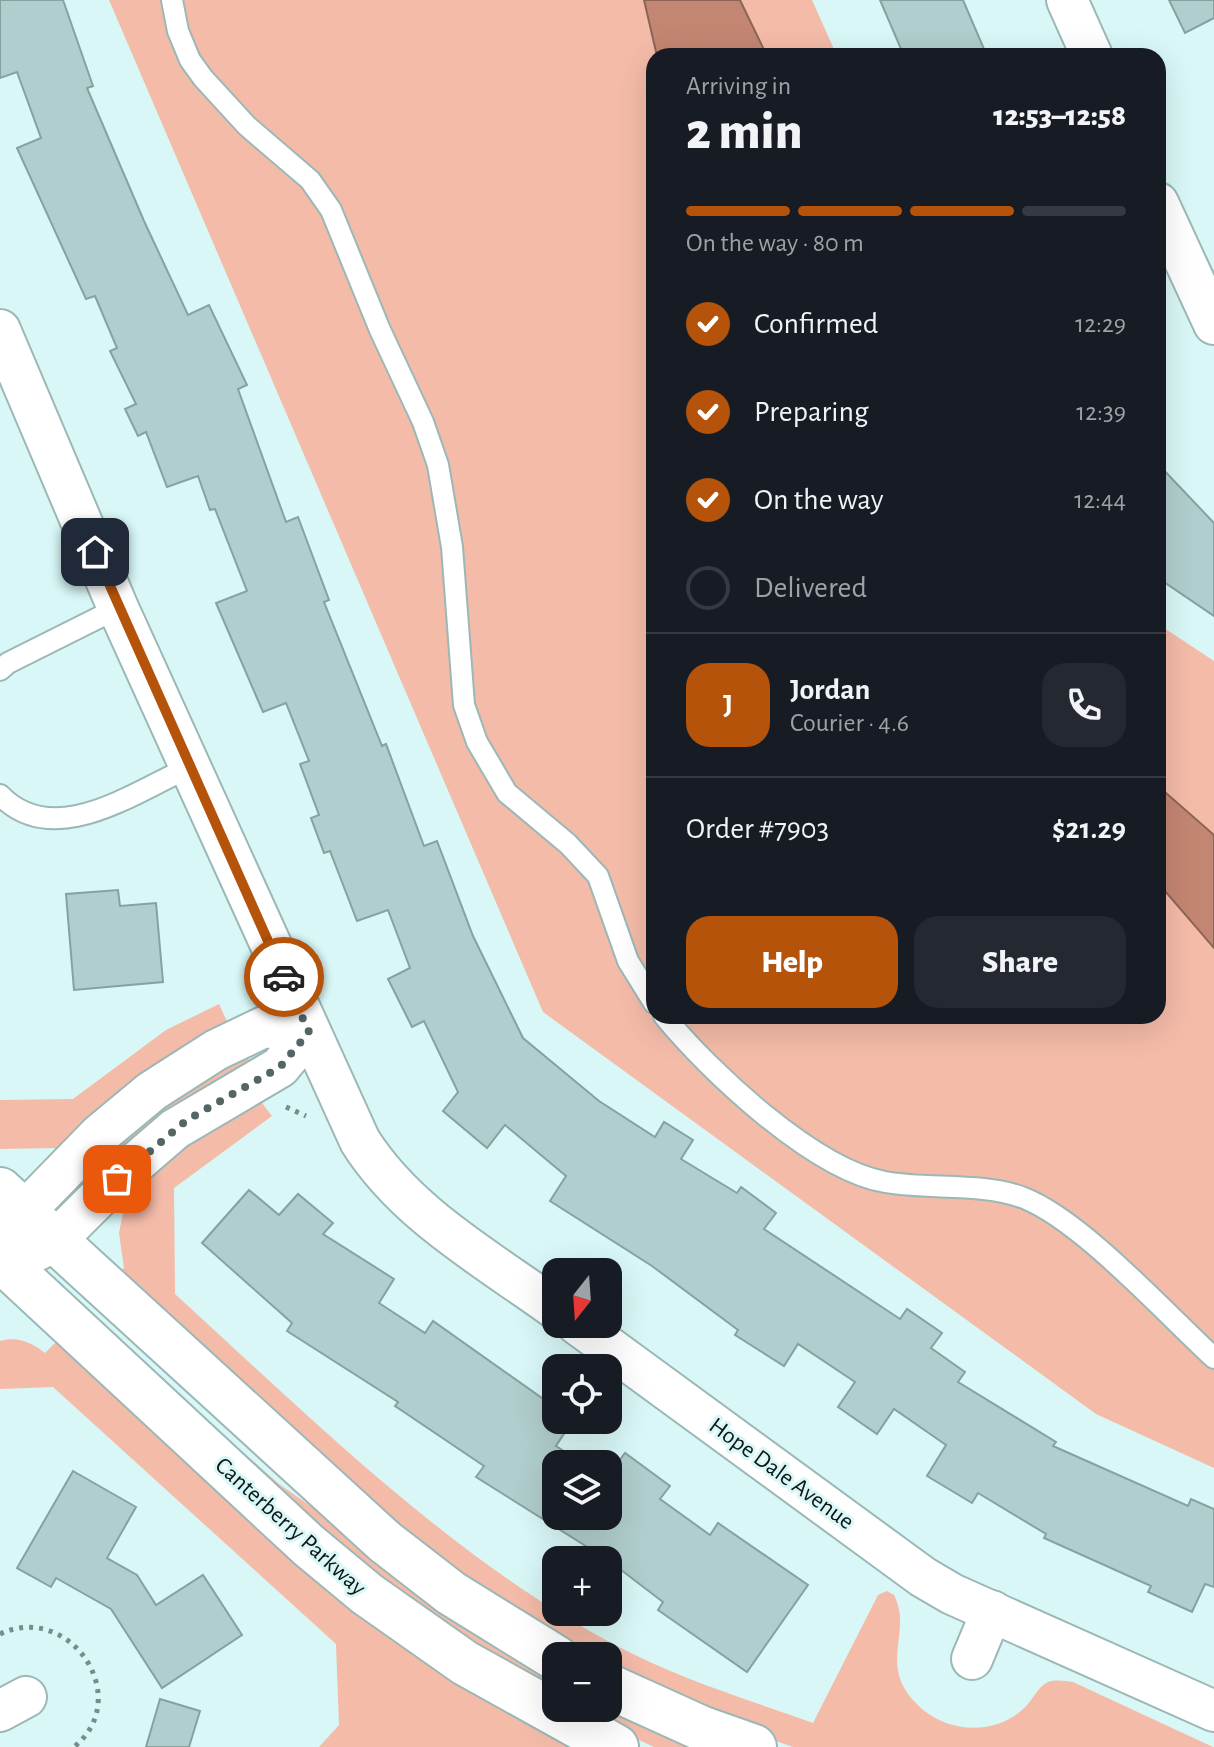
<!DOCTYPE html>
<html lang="en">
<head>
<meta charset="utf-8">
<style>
	:root { --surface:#171b24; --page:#242831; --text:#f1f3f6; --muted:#9ea1a6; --line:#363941; --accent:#b45309 }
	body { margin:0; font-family:"Alegreya Sans",sans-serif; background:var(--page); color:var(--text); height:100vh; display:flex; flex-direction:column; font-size:30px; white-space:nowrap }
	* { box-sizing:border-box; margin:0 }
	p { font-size:26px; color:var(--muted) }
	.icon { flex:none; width:44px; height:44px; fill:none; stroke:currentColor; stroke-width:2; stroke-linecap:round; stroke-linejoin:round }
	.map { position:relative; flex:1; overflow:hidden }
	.panel { position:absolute; left:646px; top:48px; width:520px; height:976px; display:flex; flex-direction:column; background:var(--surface); border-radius:24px; box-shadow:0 8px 32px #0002 }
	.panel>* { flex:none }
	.needle { width:52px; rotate:197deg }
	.controls { position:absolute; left:542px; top:1258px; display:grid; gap:16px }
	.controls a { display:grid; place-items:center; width:80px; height:80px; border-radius:16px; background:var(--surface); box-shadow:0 8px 32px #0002; font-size:40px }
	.pin { position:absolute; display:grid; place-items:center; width:68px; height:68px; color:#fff; margin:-34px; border-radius:16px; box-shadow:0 4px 12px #0006 }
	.courier { position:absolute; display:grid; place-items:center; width:80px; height:80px; margin:-40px; border:6px solid #b45309; border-radius:50%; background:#fff; color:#222; box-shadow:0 2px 10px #0007 }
	.headline em { font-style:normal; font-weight:800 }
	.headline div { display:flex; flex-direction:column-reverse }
	.headline { display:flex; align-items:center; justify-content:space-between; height:136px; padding:0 40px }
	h1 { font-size:52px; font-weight:800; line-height:60px }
	.bar { display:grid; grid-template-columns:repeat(4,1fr); gap:12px 8px; align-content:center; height:96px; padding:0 40px }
	.bar i { height:10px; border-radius:6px; background:var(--line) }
	.bar .selected { background:var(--accent) }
	.bar p { grid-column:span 4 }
	.line { display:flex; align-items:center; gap:20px; padding:0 40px; border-top:2px solid var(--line) }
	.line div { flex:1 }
	.round { display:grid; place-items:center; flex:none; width:84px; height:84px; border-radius:24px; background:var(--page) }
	ol { padding:0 40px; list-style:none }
	li { display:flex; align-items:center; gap:24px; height:88px }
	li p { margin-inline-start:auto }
	li .icon { padding:8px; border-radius:50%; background:var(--accent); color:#fff; stroke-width:4 }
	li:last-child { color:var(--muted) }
	li i { width:44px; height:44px; border:4px solid var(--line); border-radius:50% }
	.button { display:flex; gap:16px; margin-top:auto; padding:16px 40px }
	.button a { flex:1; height:92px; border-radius:24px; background:var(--accent); color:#fff; font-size:32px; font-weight:800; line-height:92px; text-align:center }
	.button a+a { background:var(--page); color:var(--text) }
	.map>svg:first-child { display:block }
	.green { fill:#f4bba8 }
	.water { fill:#c38672; stroke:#8c6557; stroke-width:2 }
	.building { fill:#b0cecd; stroke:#85a2a1; stroke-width:2 }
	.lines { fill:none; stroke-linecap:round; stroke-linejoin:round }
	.service-casing { stroke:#9bb8b7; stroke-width:24 }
	.minor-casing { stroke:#9bb8b7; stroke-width:44 }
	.tertiary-casing { stroke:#9bb8b7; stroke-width:48 }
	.path { stroke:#778d8c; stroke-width:5; stroke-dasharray:4 6; stroke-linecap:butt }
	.service { stroke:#fff; stroke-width:20 }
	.minor { stroke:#fff; stroke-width:40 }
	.tertiary { stroke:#fff; stroke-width:44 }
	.done { stroke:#536565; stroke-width:8; stroke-dasharray:0 14.4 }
	.route { stroke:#b45309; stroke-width:10 }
	.labels { text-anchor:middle; stroke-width:6; stroke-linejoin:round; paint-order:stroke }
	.street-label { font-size:24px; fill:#0c1717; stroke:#d8f7f6 }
</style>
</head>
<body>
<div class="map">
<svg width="1214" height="1747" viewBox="0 0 1214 1747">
	<rect width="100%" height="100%" fill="#d8f7f6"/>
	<!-- green -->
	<g class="green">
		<path d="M109,0H812L837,56H654V1016H1158V624L1214,661V1468L1096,1414L543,1012Z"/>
		<path d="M219,1004L230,1028L60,1153L54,1148L0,1149V1100L73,1099L166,1030Z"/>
		<path d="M244,1053L251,1063L78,1194L73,1189L118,1135Z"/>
		<path d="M258,1098L272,1116L174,1188L175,1294C314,1421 450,1557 615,1645C677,1678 746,1699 813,1723L878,1595L887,1591L894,1595C914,1634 874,1667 922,1709C950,1733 995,1735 1023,1709C1032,1702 1037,1687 1048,1682C1056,1679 1065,1681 1073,1682L1213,1747H793L698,1713L608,1669V1656H584L545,1636L462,1581L115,1278L124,1268L119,1233L123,1213L114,1205L153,1164Z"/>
		<path d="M61,1337L584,1747H319L339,1725L336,1644L53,1387L0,1389V1341C17,1336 31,1342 45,1353Z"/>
		<path d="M177,1394L279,1484L556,1677V1700L356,1566Z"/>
		<path d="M571,1708H608L704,1747H654Z"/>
	</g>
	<!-- water -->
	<g class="water">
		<path d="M644,0H740L767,56H657Z"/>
		<path d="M1158,786L1214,835V948L1158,883Z"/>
	</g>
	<!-- building -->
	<g class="building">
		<path d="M0,0H63L93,86L87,88L144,221L188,315L209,305L247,385L238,389L286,522L298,517L329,600L324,602L382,746L386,744L424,846L437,841L473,936L523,1038L599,1101L655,1137L664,1122L693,1140L681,1159L737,1193L741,1187L776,1213L764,1229L900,1319L907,1309L942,1333L931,1348L965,1372L958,1382L1056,1442L1053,1446L1188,1506L1191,1499L1214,1509V1587L1205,1584L1192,1612L1148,1592L1151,1586L1044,1538L1046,1534L978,1493L972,1503L927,1476L946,1445L894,1409L877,1434L838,1407L855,1382L798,1344L784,1366L735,1335L738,1330L652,1266L550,1201L566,1176L505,1125L487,1148L443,1111L458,1092L424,1021L412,1027L388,979L410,968L388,910L357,921L330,851L324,853L311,818L319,815L300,764L309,761L286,703L263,712L216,603L247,591L215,509L210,510L198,476L167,487L146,432L138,436L125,409L136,404L110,351L117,348L95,296L86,299L17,148L41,138L17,72L0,78Z"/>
		<path d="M880,0H963L987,56H904Z"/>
		<path d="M1169,0H1214V18L1185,33Z"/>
		<path d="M1158,464L1214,523V616L1158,578Z"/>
		<path d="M118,890L120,906L156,903L163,982L74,990L66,894Z"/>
		<path d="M249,1190L279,1215L298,1194L333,1223L323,1234L394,1279L379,1303L425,1333L433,1321L556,1408V1420H573L556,1446L584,1464H556V1516H608V1476L625,1453L670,1486L660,1499L710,1535L718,1523L808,1585L747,1672L658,1610L663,1602L608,1560L476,1477L484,1466L395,1406L398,1402L287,1331L292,1323L202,1243Z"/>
		<path d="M73,1471L136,1507L107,1558L137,1575L156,1605L203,1575L242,1635L162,1688L111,1609L56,1578L51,1587L17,1568Z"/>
		<path d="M160,1699L200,1711L189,1747H146Z"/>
	</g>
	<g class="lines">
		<!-- service casing -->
		<g class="service-casing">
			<g id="service">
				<path d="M172,0L178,31L190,60L203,78L247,126L310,180L331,210L380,330L423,422L438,465L452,547L464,705L477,742L507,793L568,844L598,876L628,961L654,1003"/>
				<path d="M0,670L8,663L118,608"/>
				<path d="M0,795C54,851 134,792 190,767"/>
				<path d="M664,1016C709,1071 814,1170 885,1182C929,1190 982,1182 1024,1198C1082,1221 1165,1313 1214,1358"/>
			</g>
		</g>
		<!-- minor casing -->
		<g class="minor-casing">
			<g id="minor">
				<path d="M1067,0L1092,56"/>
				<path d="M1158,203L1214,324"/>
				<path d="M0,330L118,608L360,1141C406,1214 487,1259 556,1309"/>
				<path d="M26,1256L55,1241L117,1179L175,1129L280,1067L309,1032"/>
				<path d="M7,1265L23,1213L99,1135L152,1091L216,1050L264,1027L309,1032"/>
				<path d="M577,1324L923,1577L952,1594L1214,1711"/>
				<path d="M972,1659L992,1611"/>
				<path d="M0,1711L26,1697"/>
			</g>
		</g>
		<!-- tertiary casing -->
		<g class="tertiary-casing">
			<g id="tertiary">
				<path d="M0,1190L384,1541L451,1593L556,1658"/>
				<path d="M0,1259L308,1545L367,1594L465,1663L616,1747"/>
				<path d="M608,1686L703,1729L754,1747"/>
			</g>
		</g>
		<!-- path -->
		<g class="path">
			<path d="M286,1107L306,1116"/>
			<path d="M0,1634C70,1601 135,1698 74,1747"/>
		</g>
		<!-- service -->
		<use href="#service" class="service"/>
		<!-- minor -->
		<use href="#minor" class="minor"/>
		<!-- tertiary -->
		<use href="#tertiary" class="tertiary"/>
	</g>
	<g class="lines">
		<!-- done -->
		<path class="done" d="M117,1179L187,1120L280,1067L309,1032L284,977"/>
		<!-- route -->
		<path class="route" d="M95,552L284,977"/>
	</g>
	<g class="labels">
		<!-- street labels -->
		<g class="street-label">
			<text transform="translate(782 1473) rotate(36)" y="8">Hope Dale Avenue</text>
			<text transform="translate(291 1526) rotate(42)" y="8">Canterberry Parkway</text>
		</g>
	</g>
</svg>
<div class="controls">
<a><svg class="needle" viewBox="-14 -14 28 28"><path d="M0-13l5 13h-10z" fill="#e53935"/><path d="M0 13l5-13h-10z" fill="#9ea1a6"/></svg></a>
<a><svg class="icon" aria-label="locate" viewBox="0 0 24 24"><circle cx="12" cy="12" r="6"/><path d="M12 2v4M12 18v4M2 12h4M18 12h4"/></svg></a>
<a><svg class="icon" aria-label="layers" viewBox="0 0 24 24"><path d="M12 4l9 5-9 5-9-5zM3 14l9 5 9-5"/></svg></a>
<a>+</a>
<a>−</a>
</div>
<div class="pin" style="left:117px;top:1179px;background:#ea580c"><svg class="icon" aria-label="bag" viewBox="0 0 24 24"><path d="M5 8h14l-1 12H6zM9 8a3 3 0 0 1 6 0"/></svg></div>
<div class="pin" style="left:95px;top:552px;background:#1f2937"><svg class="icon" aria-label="home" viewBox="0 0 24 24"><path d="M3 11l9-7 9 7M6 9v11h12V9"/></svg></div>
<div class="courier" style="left:284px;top:977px"><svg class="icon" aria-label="car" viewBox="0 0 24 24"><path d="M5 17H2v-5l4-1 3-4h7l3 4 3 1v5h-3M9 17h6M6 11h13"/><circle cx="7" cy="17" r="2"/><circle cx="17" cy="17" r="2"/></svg></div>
<section class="panel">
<div class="headline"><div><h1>2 min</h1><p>Arriving in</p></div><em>12:53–12:58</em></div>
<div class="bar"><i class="selected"></i><i class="selected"></i><i class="selected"></i><i></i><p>On the way · 80 m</p></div>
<ol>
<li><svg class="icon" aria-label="check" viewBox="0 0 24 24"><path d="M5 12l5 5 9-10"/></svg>Confirmed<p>12:29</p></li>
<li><svg class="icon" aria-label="check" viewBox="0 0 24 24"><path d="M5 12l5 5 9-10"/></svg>Preparing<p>12:39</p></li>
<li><svg class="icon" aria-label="check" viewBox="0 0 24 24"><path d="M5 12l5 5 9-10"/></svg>On the way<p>12:44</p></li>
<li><i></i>Delivered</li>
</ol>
<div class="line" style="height:144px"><b class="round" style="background:var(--accent);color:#fff">J</b><div><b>Jordan</b><p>Courier · 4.6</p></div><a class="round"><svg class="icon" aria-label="phone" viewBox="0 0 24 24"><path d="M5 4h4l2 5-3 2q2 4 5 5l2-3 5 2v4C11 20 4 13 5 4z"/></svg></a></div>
<div class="line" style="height:104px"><div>Order #7903</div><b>$21.29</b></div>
<div class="button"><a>Help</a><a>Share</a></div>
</section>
</div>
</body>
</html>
